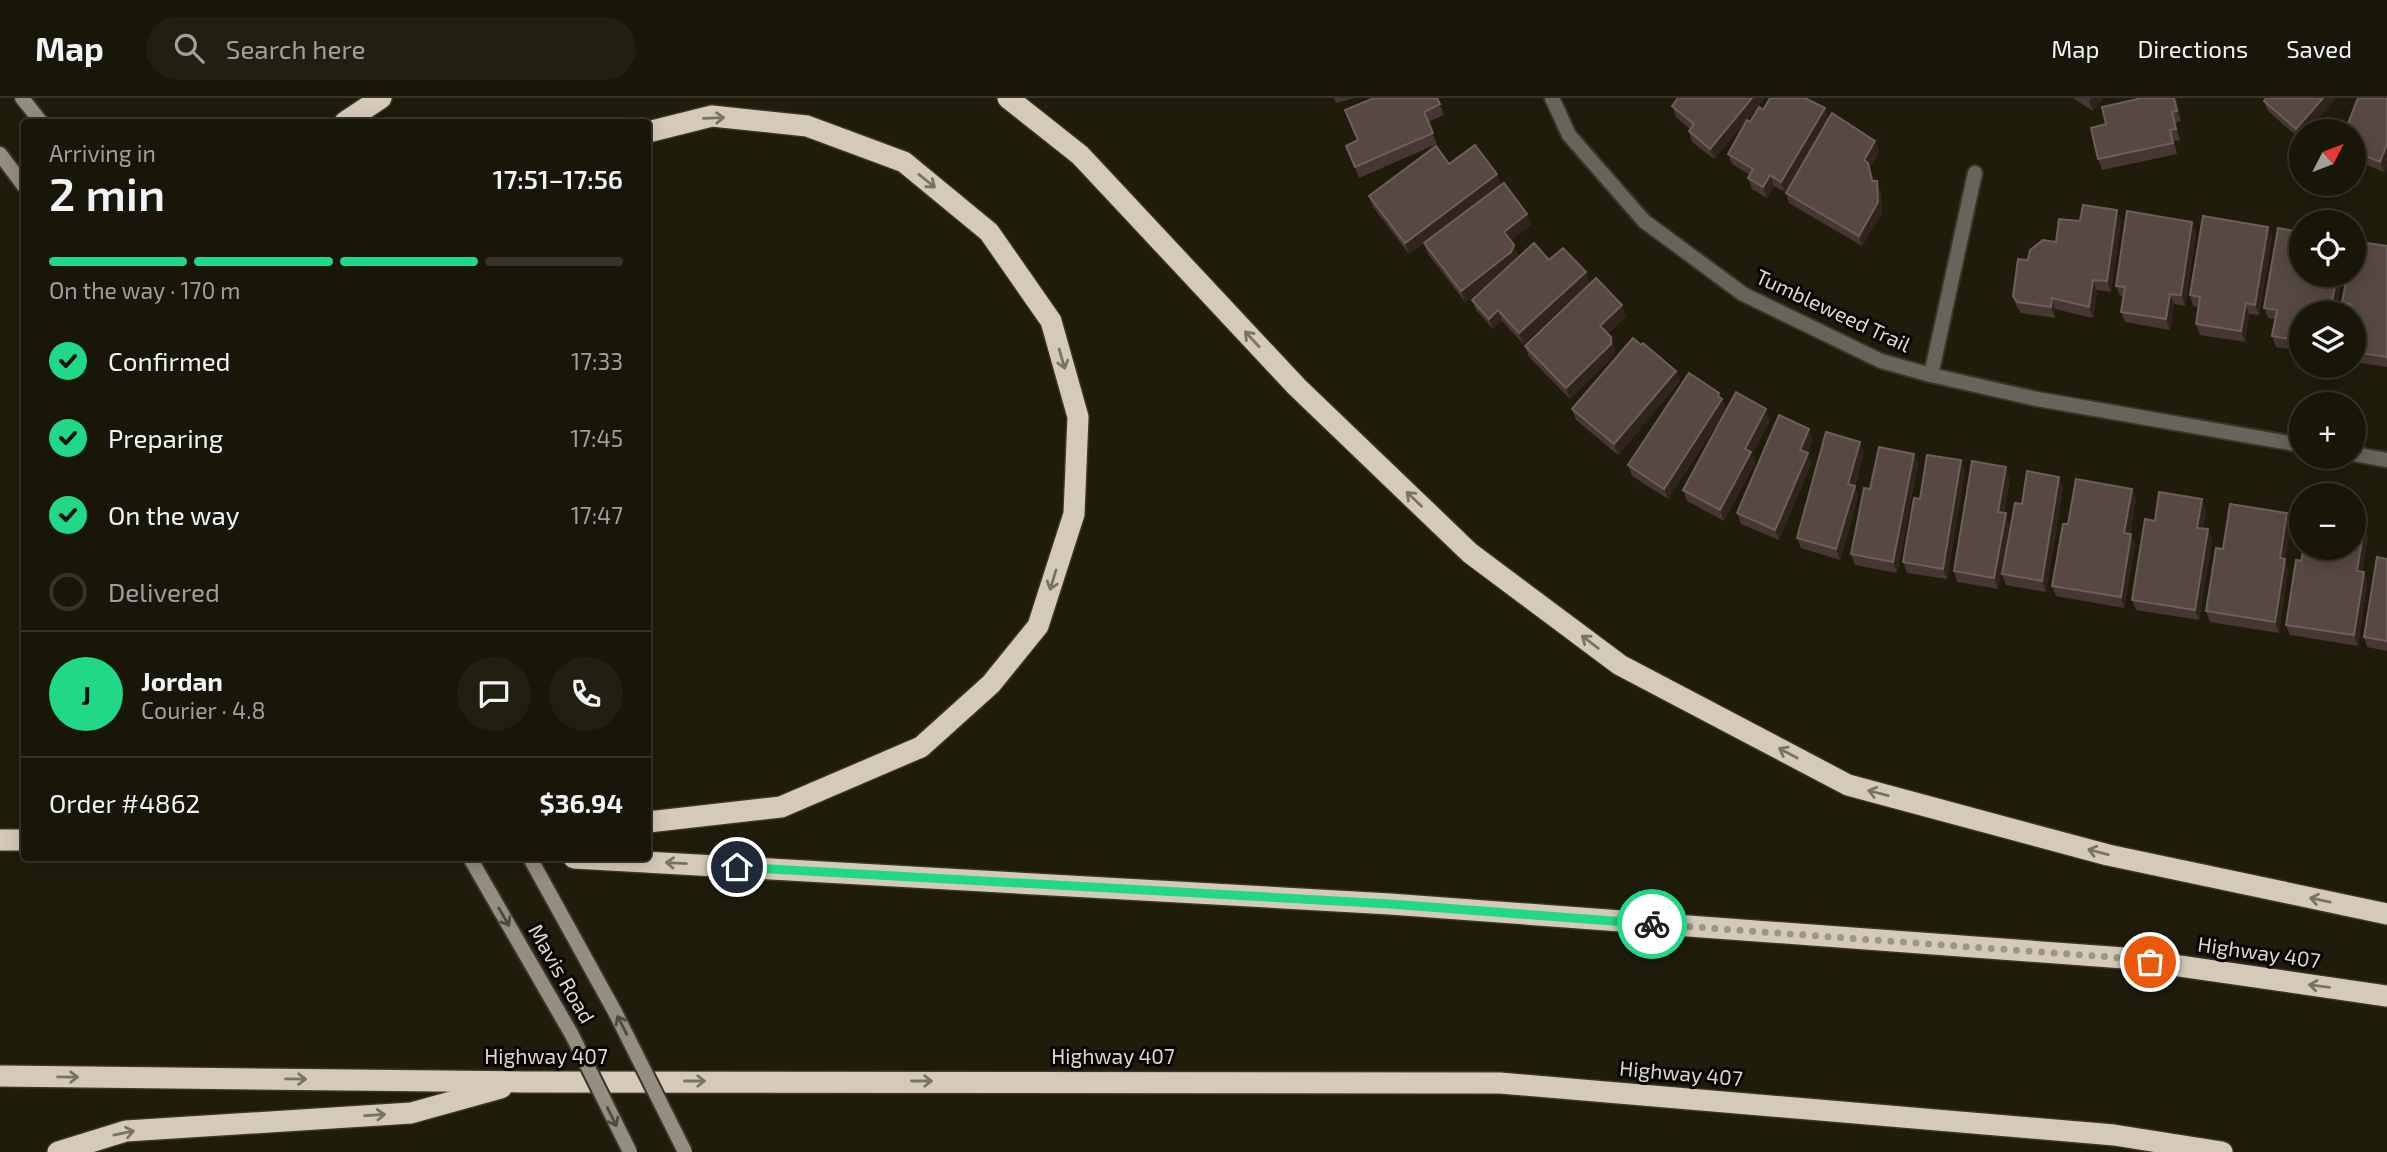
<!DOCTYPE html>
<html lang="en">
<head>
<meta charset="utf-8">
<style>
	:root { --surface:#181509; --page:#211e12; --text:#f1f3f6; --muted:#9f9f9c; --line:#36342a; --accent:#21d887 }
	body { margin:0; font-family:"Exo 2",sans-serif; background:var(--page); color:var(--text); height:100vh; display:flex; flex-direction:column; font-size:26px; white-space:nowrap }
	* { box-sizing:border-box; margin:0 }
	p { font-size:23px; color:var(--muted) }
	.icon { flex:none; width:38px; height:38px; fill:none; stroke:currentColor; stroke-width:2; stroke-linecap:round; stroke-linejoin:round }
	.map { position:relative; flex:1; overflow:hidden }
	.panel { position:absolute; left:21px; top:21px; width:630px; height:742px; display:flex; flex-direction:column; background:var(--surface); border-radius:7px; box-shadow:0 4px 18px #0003,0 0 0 2px var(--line) }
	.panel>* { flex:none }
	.needle { width:46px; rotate:48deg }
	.fabs { position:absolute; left:2289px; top:21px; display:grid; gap:14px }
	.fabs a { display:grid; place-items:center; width:77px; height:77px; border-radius:50%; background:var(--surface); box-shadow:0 4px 18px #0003,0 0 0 2px var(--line); font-size:35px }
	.pin { position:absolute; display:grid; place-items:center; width:60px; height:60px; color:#fff; margin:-30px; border:4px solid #fff; border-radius:50%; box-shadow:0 2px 7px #0007 }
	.courier { position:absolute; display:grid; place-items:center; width:70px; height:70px; margin:-35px; border:5px solid #21d887; border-radius:50%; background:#fff; color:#222; box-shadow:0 2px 9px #0007 }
	.head em { font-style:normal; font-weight:600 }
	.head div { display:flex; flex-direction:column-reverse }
	.head { display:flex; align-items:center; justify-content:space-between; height:119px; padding:0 28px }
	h1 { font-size:46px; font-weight:600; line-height:52px }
	.bar { display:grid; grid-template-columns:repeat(4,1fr); gap:10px 7px; align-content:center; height:84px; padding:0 28px }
	.bar i { height:9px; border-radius:5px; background:var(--line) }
	.bar .active { background:var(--accent) }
	.bar p { grid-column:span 4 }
	.line { display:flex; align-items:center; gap:18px; padding:0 28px; border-top:2px solid var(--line) }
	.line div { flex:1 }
	.round { display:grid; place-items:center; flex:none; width:74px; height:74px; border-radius:37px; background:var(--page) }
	ol { padding:0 28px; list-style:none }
	li { display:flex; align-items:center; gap:21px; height:77px }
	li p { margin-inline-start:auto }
	li .icon { padding:7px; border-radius:50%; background:var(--accent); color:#111; stroke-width:4 }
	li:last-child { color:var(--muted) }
	li i { width:38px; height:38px; border:4px solid var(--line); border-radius:50% }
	header { display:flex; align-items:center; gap:42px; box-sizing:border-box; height:98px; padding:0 35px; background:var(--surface); border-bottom:2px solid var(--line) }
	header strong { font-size:33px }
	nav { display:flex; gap:38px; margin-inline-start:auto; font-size:24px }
	.search { width:490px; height:63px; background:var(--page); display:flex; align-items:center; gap:18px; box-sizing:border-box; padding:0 24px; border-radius:38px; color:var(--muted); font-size:26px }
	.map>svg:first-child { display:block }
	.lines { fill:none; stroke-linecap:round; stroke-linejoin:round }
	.street-casing { stroke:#3a3627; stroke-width:18 }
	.secondary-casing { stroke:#3a3627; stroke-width:18 }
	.highway-casing { stroke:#3a3627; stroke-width:24 }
	.street { stroke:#68645c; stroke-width:14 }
	.secondary { stroke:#948d81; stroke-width:14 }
	.highway { stroke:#d5cab8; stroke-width:21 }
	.secondary-bridge-casing { stroke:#3a3627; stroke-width:18; stroke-linecap:butt }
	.secondary-bridge { stroke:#948d81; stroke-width:14 }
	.wall { fill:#473633 }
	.shaded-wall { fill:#31241c }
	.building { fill:#574843; stroke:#6c5e59; stroke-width:2 }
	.oneway { stroke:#797266 }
	.oneway2 { stroke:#4e4a42 }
	.done { stroke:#9a968a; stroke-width:7; stroke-dasharray:0 12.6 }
	.route { stroke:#21d887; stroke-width:9 }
	.labels { text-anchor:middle; stroke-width:6; stroke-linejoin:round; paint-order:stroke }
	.street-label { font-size:21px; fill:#dcd8ce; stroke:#080602 }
</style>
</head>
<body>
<header>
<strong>Map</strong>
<div class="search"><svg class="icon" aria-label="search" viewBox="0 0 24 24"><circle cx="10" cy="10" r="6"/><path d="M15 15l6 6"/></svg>Search here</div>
<nav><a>Map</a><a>Directions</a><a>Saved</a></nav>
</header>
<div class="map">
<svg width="2387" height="1054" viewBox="0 0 2387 1054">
	<rect width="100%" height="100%" fill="#201c0c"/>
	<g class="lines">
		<!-- street casing -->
		<g class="street-casing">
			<g id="street">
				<path d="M1552,0L1569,37L1644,123L1743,196L1881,263L1931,277L2037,301L2301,347"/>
				<path d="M1931,277L1975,75"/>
				<path d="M2354,356L2387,362"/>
			</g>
		</g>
		<!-- secondary casing -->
		<g class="secondary-casing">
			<g id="secondary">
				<path d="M22,0L41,24"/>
				<path d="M0,56L24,88"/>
			</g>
		</g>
		<!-- highway casing -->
		<g class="highway-casing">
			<g id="highway">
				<path d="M1008,0L1080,57L1297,289L1470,455L1620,567L1848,687L2108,757L2387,816"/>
				<path d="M345,24L381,0"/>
				<path d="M648,34L712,18L807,28L904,64L989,134L1051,223L1078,319L1074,416L1038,528L991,586L921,649L781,709L648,724"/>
				<path d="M0,742H24"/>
				<path d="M574,760L1390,806L2124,860L2387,898"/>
				<path d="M0,978L524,984L1500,985L2114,1037L2222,1054"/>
				<path d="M58,1054L126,1033L411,1015L501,990"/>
			</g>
		</g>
		<!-- street -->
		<use href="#street" class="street"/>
		<!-- secondary -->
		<use href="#secondary" class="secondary"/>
		<!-- highway -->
		<use href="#highway" class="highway"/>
		<!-- secondary-bridge casing -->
		<g class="secondary-bridge-casing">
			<g id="secondary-bridge">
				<path d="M470,760L572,937L630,1054"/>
				<path d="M530,760L615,914L685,1054"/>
			</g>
		</g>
		<!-- secondary-bridge -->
		<use href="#secondary-bridge" class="secondary-bridge"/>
	</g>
	<!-- wall -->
	<g class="wall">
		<path d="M1334,0H1354L1336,5Z"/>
		<path d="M1437,0L1444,17L1428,24L1437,46L1359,80L1346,48L1358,42L1345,12Z"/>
		<path d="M1678,0H1765L1714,61L1692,44L1689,33L1690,31L1676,19L1672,8Z"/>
		<path d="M2073,0H2103L2093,13Z"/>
		<path d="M2176,0L2181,23L2176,25L2180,42L2174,43L2177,56L2102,72L2098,61Z"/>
		<path d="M2336,0L2300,41L2268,13L2264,3Z"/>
		<path d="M2387,0V66L2384,74L2354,62V33Z"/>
		<path d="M1759,9L1785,94L1774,88L1767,100L1752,91L1748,80L1750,77L1732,66L1728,56Z"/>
		<path d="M1875,43L1879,54L1870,69L1874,83L1881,94L1882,115L1862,148L1789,105L1786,95Z"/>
		<path d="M1449,66L1497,76L1501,87L1409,156L1373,109L1369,98Z"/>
		<path d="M1527,116L1531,127L1510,143L1514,147L1518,158L1517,161L1549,162L1586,174L1589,185L1523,246L1502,223L1493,231L1476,212L1472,202L1495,181L1465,204L1428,156L1424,145Z"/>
		<path d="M2121,122L2111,194L2097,192L2093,220L2055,211V220L2021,215L2017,209L2013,198L2056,144L2080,123Z"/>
		<path d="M2196,134L2185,208L2174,206L2170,232L2125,224L2121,214L2124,199L2120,198L2116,188Z"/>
		<path d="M2272,139L2259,217L2249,216L2245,244L2200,237L2196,226L2199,209L2193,208L2190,197Z"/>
		<path d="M2387,148V269L2354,264V215H2346L2342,205Z"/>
		<path d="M2342,177L2336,215H2301V253L2276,249L2272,238L2275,221L2268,220L2264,210Z"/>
		<path d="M1626,218L1608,235L1611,239L1615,250L1614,257L1570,301L1529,259L1525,248Z"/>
		<path d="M1676,273L1680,283L1618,357L1576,322L1572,311Z"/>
		<path d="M1720,300L1722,301L1726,312L1668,401L1632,378L1628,367Z"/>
		<path d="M1770,322L1752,356L1755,365L1724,423L1687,403L1683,392Z"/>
		<path d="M1813,341L1807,355L1811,366L1779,442L1741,426L1737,415Z"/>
		<path d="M1864,354L1855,388L1858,399L1840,462L1801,450L1797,440Z"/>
		<path d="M1961,362L1965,373L1947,481L1907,475L1903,464L1920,401Z"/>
		<path d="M1918,366L1897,475L1855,467L1851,456L1870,391Z"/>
		<path d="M2010,380L2004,415L2009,426L1998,491L1957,484L1954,473Z"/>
		<path d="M2063,390L2046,494L2006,487L2002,476L2022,406Z"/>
		<path d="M2132,391L2136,401L2130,436L2135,447L2124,510L2056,498L2052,488L2068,426Z"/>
		<path d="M2202,401L2206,412L2203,431H2208L2212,442L2199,522L2136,512L2132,502L2155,423Z"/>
		<path d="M2287,415L2291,426L2285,463L2288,472L2279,535L2210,524L2206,513L2223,451Z"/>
		<path d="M2364,428L2368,439L2362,473L2364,474L2367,484L2358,548L2290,537L2286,527L2301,463Z"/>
		<path d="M2387,461V553L2367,549L2364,539Z"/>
	</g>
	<!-- shaded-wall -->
	<g class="shaded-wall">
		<path d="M1752,0H1765L1714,61L1710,51Z"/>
		<path d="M2091,0H2103L2093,13L2089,3Z"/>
		<path d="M2174,0H2176L2181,23L2177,13Z"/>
		<path d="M2323,0H2336L2307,33H2301V40L2300,41L2296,31Z"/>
		<path d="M1825,10L1829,21L1785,94L1781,84Z"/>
		<path d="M2172,14L2176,25L2180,42L2176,31Z"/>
		<path d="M1875,43L1879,54L1870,69L1876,94L1864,62Z"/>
		<path d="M2387,46V66L2384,74L2380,64Z"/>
		<path d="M1497,76L1501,87L1409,156L1405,145Z"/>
		<path d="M1770,77L1774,88L1767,100L1763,89Z"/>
		<path d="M1877,83L1881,94L1882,115L1862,148L1859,138Z"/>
		<path d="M2117,112L2121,122L2111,194L2107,183Z"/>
		<path d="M1527,116L1531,127L1508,145L1504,134Z"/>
		<path d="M2192,124L2196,134L2185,208L2181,197Z"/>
		<path d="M2268,129L2272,139L2259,217L2255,207Z"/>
		<path d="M1514,147L1518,158L1515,165L1465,204L1461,193Z"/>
		<path d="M1586,174L1589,185L1523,246L1519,235Z"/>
		<path d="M2337,177H2342L2336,215H2330Z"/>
		<path d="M2093,182L2097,192L2093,220L2089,209Z"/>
		<path d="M2170,196L2174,206L2170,232L2166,221Z"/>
		<path d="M2052,200L2055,211V220L2051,209Z"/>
		<path d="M2246,205L2249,216L2245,244L2241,233Z"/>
		<path d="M1622,207L1626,218L1604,239L1600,228Z"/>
		<path d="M1498,212L1502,223L1493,231L1489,221Z"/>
		<path d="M1611,239L1615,250L1614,257L1570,301L1566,290Z"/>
		<path d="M1676,273L1680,283L1618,357L1614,346Z"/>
		<path d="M1719,295L1726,312L1668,401L1664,391Z"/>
		<path d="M1766,311L1770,322L1752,356L1755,365L1724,423L1720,412L1745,351Z"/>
		<path d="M1809,331L1813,341L1804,363L1800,352Z"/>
		<path d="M1860,344L1864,354L1852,397L1848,386Z"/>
		<path d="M1808,355L1811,366L1779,442L1775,432Z"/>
		<path d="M1914,356L1918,366L1897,475L1893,464Z"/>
		<path d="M1961,362L1965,373L1947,481L1943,471Z"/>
		<path d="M2006,369L2010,380L2002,425L1998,414Z"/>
		<path d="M2059,379L2063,390L2046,494L2042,483Z"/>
		<path d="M1855,388L1858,399L1840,462L1836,451Z"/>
		<path d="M2132,391L2136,401L2128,445L2124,435Z"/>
		<path d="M2202,401L2206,412L2201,440L2197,430Z"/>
		<path d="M2006,415L2009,426L1998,491L1994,480Z"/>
		<path d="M2287,415L2291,426L2285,463L2288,472L2279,535L2275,524L2280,460Z"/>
		<path d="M2364,428L2368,439L2361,483L2357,473Z"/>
		<path d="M2208,431L2212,442L2199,522L2195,512Z"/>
		<path d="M2131,436L2135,447L2124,510L2121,499Z"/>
		<path d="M2364,474L2367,484L2358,548L2354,537Z"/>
	</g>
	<!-- building -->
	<g class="building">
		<path d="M1374,0H1437L1440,6L1424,14L1433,35L1355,69L1346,48L1358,42L1345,12Z"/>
		<path d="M1678,0H1752L1710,51L1689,33L1694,26L1672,8Z"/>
		<path d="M1770,0H1805L1825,10L1781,84L1770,77L1763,89L1748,80L1753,71L1728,56L1747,22L1750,24L1759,9L1763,12Z"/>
		<path d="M2137,0H2174L2177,13L2172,14L2176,31L2170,32L2173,45L2098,61L2091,30L2106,26L2102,9L2138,1Z"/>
		<path d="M2266,0H2323L2296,31L2264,3Z"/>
		<path d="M2358,0H2387V46L2380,64L2354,53V33H2345Z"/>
		<path d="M1832,15L1875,43L1864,62L1868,65L1872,83H1877L1878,104L1859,138L1786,95Z"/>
		<path d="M1475,47L1497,76L1405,145L1369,98L1436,48L1449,66Z"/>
		<path d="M1504,85L1527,116L1504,134L1514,147L1511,154L1461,193L1424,145Z"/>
		<path d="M2083,107L2117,112L2107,183L2093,182L2089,209L2052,200L2051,209L2017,204L2013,198L2018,161L2028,162L2030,152L2043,142L2056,144L2059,121L2080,123Z"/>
		<path d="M2127,113L2192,124L2181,197L2170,196L2166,221L2121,214L2125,189L2116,188Z"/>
		<path d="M2203,118L2268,129L2255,207L2246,205L2241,233L2196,226L2200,199L2190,197Z"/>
		<path d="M2278,130L2301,134V177H2337L2330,215H2301V243L2272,238L2277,212L2264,210Z"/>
		<path d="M2354,143L2387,148V259L2354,254V215H2349L2350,206L2342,205L2347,177H2354Z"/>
		<path d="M1534,145L1549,162L1563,150L1586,174L1519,235L1498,212L1489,221L1472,202Z"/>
		<path d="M1596,180L1622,207L1600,228L1611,239V246L1566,290L1525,248Z"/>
		<path d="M1633,240L1641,247L1643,245L1676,273L1614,346L1572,311Z"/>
		<path d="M1689,275L1719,295L1718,298L1722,301L1664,391L1628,367Z"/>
		<path d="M1736,294L1766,311L1745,351L1751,354L1720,412L1683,392Z"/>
		<path d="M1779,317L1809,331L1800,352L1808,355L1775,432L1737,415Z"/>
		<path d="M1826,334L1860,344L1848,386L1855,388L1836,451L1797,440Z"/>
		<path d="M1879,349L1914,356L1893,464L1851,456L1864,390L1870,391Z"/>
		<path d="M1927,357L1961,362L1943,471L1903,464L1914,400L1920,401Z"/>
		<path d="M1972,363L2006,369L1998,414L2006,415L1994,480L1954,473Z"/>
		<path d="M2027,373L2059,379L2042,483L2002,476L2015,405L2022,406Z"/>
		<path d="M2076,381L2132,391L2124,435L2131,436L2121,499L2052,488L2063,426H2068Z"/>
		<path d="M2159,394L2202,401L2197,430L2208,431L2195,512L2132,502L2145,421L2155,423Z"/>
		<path d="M2230,406L2287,415L2280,460L2285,461L2275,524L2206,513L2216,450L2223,451Z"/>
		<path d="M2354,427L2364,428L2357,473L2364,474L2354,537L2286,527L2296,462L2301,463L2304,450H2354Z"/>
		<path d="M2377,459L2387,461V543L2364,539Z"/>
	</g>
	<!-- one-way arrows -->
	<defs><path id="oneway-shaft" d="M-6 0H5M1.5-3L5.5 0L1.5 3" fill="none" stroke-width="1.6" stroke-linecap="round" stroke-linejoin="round" transform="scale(1.75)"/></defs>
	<g class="oneway">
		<use href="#oneway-shaft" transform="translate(714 20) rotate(-2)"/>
		<use href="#oneway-shaft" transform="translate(927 83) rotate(39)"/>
		<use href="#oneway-shaft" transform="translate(1252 241) rotate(-133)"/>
		<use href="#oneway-shaft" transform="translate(1062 261) rotate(74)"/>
		<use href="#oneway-shaft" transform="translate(1414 401) rotate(-136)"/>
		<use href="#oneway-shaft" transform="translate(1053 482) rotate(107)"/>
		<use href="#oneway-shaft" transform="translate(1590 544) rotate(-143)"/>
		<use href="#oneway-shaft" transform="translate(1788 655) rotate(-152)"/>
		<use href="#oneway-shaft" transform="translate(1878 695) rotate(-165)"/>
		<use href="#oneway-shaft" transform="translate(2098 754) rotate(-165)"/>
		<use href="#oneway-shaft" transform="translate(676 765) rotate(-177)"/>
		<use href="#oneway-shaft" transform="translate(2320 802) rotate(-168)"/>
		<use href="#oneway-shaft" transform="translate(2319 888) rotate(-172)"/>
		<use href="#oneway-shaft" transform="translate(68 979) rotate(1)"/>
		<use href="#oneway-shaft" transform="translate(296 981) rotate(1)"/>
		<use href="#oneway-shaft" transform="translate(695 983)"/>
		<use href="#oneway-shaft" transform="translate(922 983)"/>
		<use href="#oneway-shaft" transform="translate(375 1017) rotate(-4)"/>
		<use href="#oneway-shaft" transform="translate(124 1035) rotate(-12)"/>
	</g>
	<g class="oneway2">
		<use href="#oneway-shaft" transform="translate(504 819) rotate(60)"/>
		<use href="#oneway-shaft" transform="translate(622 927) rotate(-117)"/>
		<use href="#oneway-shaft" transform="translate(612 1019) rotate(64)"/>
	</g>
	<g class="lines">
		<!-- done -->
		<path class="done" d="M1652,826L2124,860L2150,864"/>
		<!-- route -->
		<path class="route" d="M737,769L1390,806L1652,826"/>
	</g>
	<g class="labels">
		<!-- street labels -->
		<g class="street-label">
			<text transform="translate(1833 213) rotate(25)" y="7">Tumbleweed Trail</text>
			<text transform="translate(2259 855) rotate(8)" y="7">Highway 407</text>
			<text transform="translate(561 876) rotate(60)" y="7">Mavis Road</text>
			<text x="546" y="966">Highway 407</text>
			<text x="1113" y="966">Highway 407</text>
			<text transform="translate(1681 976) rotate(5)" y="7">Highway 407</text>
		</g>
	</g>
</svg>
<div class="fabs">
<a><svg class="needle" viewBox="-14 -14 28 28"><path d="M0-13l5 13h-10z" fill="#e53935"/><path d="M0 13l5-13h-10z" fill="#9f9f9c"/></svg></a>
<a><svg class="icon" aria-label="locate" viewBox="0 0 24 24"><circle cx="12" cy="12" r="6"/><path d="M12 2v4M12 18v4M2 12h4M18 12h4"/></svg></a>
<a><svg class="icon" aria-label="layers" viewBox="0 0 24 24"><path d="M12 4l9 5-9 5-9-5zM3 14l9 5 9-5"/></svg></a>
<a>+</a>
<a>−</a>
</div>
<div class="pin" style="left:2150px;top:864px;background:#ea580c"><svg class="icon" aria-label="bag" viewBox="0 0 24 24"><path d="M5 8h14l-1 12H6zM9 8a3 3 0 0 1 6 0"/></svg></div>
<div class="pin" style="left:737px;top:769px;background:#1f2937"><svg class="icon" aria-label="home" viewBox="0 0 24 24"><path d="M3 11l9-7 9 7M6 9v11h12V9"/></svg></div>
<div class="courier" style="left:1652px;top:826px"><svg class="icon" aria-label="bike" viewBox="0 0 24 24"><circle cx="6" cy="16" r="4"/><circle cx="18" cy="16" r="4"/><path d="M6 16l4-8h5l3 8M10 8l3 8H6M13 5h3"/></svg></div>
<section class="panel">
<div class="head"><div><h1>2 min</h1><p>Arriving in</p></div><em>17:51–17:56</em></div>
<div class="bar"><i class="active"></i><i class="active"></i><i class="active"></i><i></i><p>On the way · 170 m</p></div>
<ol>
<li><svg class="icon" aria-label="check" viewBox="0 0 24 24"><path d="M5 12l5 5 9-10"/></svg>Confirmed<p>17:33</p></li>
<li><svg class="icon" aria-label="check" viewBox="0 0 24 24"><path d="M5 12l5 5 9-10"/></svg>Preparing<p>17:45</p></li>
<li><svg class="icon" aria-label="check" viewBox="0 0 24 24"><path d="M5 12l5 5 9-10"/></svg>On the way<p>17:47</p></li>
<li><i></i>Delivered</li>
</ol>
<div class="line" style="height:126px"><b class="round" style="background:var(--accent);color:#111">J</b><div><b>Jordan</b><p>Courier · 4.8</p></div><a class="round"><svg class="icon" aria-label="chat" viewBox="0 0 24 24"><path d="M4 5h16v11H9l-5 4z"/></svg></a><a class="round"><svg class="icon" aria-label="phone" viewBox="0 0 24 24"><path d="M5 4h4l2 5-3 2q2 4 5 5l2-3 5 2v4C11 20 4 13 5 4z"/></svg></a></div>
<div class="line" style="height:91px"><div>Order #4862</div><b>$36.94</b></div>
</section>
</div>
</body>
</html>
